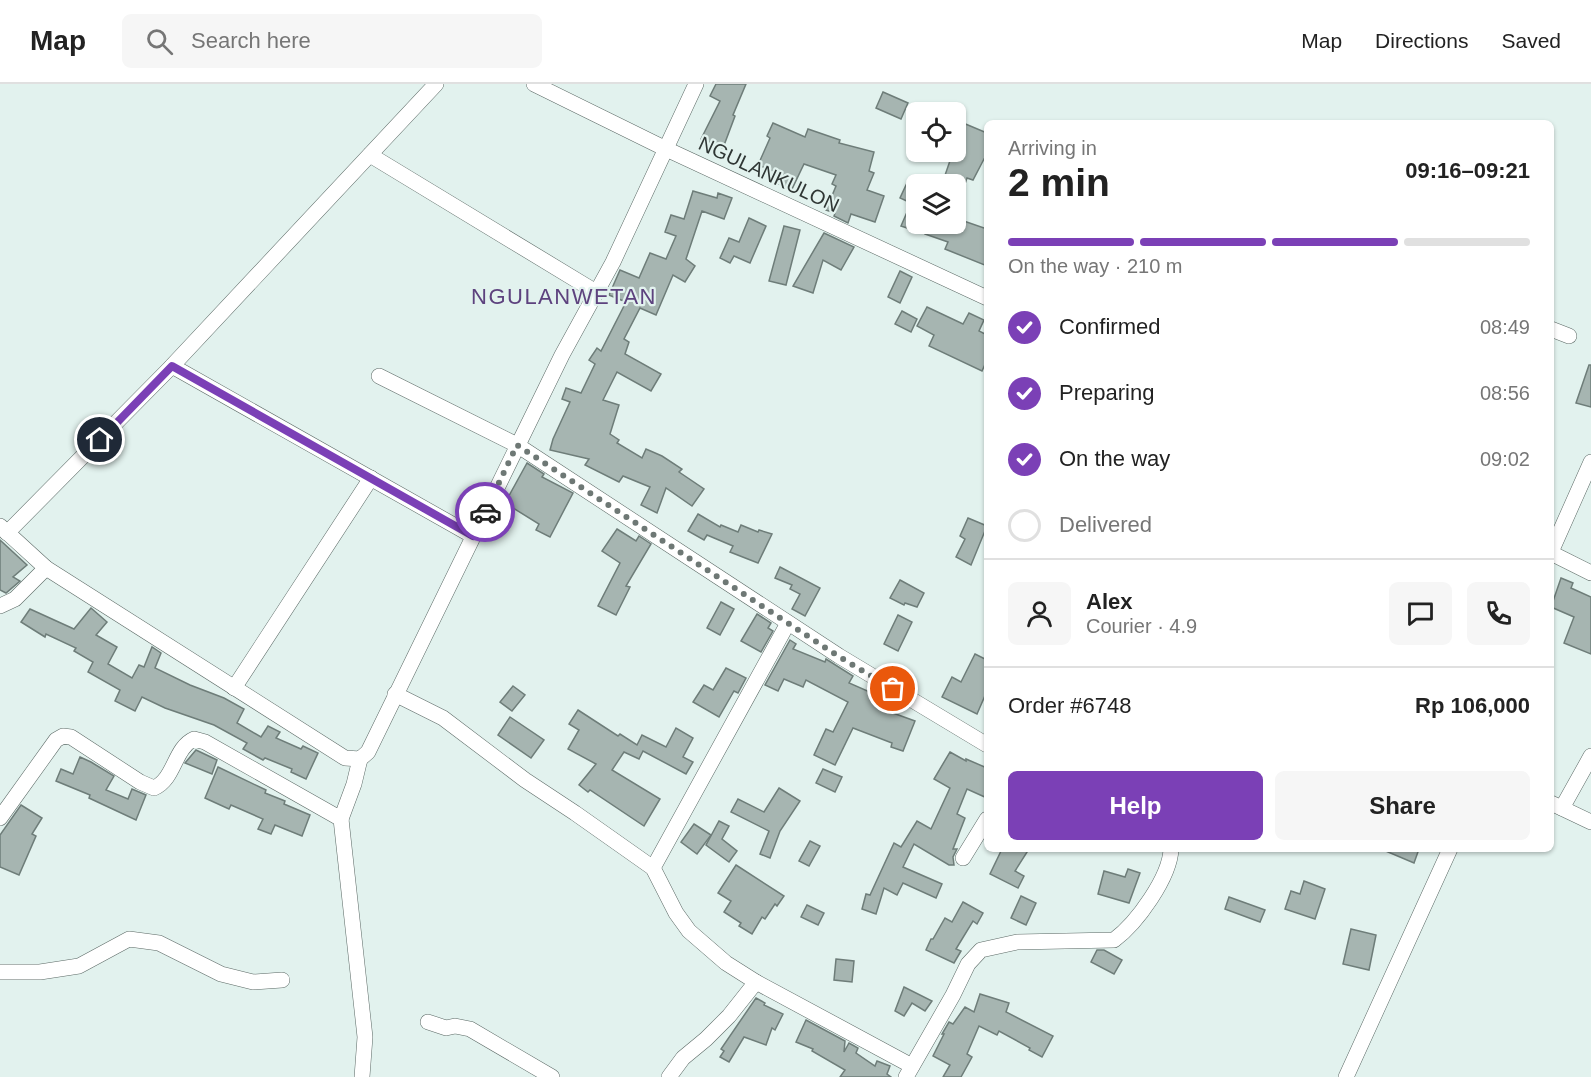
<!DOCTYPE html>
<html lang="en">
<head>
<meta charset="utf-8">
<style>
	:root { --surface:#fff; --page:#f6f6f6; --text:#222; --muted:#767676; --line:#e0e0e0; --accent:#7b40b6 }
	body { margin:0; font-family:Helvetica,sans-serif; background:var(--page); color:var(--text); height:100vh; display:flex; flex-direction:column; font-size:22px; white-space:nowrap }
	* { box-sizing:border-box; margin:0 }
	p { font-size:20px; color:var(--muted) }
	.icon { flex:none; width:33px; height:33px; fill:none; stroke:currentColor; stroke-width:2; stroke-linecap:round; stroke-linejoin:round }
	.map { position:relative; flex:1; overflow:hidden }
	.side { position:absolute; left:984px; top:36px; width:570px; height:732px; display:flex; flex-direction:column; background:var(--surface); border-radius:9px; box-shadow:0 2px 4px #0004 }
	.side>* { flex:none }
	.buttons { position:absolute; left:906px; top:18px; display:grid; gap:12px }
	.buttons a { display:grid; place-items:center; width:60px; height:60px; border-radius:9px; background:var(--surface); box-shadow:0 2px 4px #0004; font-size:30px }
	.pin { position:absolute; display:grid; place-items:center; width:51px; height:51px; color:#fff; margin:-26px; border:3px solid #fff; border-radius:50%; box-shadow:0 2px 6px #0007 }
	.courier { position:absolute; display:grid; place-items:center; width:60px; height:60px; margin:-30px; border:4px solid #7b40b6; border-radius:50%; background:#fff; color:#222; box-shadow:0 2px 8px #0007 }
	.headline em { font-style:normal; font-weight:800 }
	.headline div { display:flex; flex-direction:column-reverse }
	.headline { display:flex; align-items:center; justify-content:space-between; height:102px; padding:0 24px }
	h1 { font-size:39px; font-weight:800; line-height:45px }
	.bar { display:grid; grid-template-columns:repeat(4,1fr); gap:9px 6px; align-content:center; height:72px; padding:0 24px }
	.bar i { height:8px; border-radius:4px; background:var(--line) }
	.bar .selected { background:var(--accent) }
	.bar p { grid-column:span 4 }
	.line { display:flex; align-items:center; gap:15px; padding:0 24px; border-top:2px solid var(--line) }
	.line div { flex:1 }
	.round { display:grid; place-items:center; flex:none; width:63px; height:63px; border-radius:9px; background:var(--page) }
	ol { padding:0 24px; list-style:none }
	li { display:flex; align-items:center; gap:18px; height:66px }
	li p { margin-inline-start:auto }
	li .icon { padding:6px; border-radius:50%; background:var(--accent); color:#fff; stroke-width:4 }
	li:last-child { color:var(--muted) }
	li i { width:33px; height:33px; border:3px solid var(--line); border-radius:50% }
	.primary-button { display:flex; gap:12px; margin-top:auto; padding:12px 24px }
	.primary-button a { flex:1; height:69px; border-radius:9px; background:var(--accent); color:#fff; font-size:24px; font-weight:800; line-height:69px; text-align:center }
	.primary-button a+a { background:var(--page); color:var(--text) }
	header { display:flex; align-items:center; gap:36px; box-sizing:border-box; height:84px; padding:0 30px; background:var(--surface); border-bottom:2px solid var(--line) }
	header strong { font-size:28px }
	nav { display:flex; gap:33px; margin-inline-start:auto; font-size:21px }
	.search { width:420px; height:54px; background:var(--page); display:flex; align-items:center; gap:15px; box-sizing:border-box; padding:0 21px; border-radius:9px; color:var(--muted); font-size:22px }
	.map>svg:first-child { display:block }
	.building { fill:#a6b5b1; stroke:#6e7d79; stroke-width:1.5 }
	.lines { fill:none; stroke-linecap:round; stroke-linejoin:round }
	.street-casing { stroke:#5b6965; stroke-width:16 }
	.street { stroke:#fff; stroke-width:15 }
	.done { stroke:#6e7875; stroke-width:6; stroke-dasharray:0 10.8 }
	.route { stroke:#7b40b6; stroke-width:8 }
	.labels { text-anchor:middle; stroke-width:4.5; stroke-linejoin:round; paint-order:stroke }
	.street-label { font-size:20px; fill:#2f3634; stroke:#e2f2ee }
	.quarter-label { font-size:22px; letter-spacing:1.5px; fill:#5d427e; stroke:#e2f2ee }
</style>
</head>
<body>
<header>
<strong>Map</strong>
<div class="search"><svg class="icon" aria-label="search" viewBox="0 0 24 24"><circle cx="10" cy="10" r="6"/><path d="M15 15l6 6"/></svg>Search here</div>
<nav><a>Map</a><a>Directions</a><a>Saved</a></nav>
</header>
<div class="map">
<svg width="1591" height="993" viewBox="0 0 1591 993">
	<rect width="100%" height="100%" fill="#e2f2ee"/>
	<!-- building -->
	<g class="building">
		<path d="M716,0H746L733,31L735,32L723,64L701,55L720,17L710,12Z"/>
		<path d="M883,8L908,19L901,35L876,24Z"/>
		<path d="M956,36L987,49V77L984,75L973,96L967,94L965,100H942L953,68H956Z"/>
		<path d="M773,39L805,53L808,45L840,56L839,59L874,68L869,87L874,89L867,106L884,112L875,138L851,130L848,139L834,132L835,129L826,126L836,102L832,100L836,91L804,80L792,105L779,100L783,91L758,81L770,54L767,52Z"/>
		<path d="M907,99L916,103V147L901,142L911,119L900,114Z"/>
		<path d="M693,107L717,114L718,109L732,114L724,135L702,127L686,175L695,182L685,198L673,191L656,231L640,224L624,255L629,258L625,270L661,290L651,307L617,288L603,316L619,321L610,350L619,356L617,359L642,374L646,365L662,372L682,385L679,388L704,405L692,422L666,404L657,429L641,421L650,403L623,392L619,398L585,381L589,375L550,366L553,355L570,318L562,315L566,304L581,309L595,280L589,276L597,264L601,267L626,218L609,211L620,186L639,194L650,169L666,175L676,152L665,148L671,131L684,135Z"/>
		<path d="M749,134L766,142L750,179L734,172L730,179L720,174L729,154L739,158Z"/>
		<path d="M958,135L987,145V182L945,165L948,158L925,150L928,140H956Z"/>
		<path d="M784,142L800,146L786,201L769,197Z"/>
		<path d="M824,149L854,163L841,186L823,176L813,209L793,202Z"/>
		<path d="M900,187L912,193L900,219L888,213Z"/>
		<path d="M927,223L963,240L969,229L984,236L979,247L987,251V276L982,287L929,262L934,251L917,242Z"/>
		<path d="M902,227L917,235L911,248L895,240Z"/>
		<path d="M1589,281H1591V323L1576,319Z"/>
		<path d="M527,379L544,390L542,393L573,409L550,453L536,446L539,440L505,419Z"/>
		<path d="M698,430L720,443L721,441L738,448L741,441L758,448L759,446L772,450L758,479L730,468L733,462L707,451L704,456L688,447Z"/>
		<path d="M968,434L987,442L971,481L956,473L965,455L960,452Z"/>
		<path d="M617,445L636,457L639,452L651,460L626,502L630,503L616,531L598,522L620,479L602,467Z"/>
		<path d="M0,456L27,481L13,493L20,497L6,509L0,506Z"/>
		<path d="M780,483L820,504L805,532L792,525L800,510L790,505L792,501L775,494Z"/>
		<path d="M1561,494L1573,499L1571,504L1591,513V570L1564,559L1574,533L1551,523Z"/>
		<path d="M900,496L924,509L917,523L905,519L904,521L890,514Z"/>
		<path d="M721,518L734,525L720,551L707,544Z"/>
		<path d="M91,524L107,538L96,551L117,563L108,580L132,594L139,581L144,583L152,563L161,569L155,584L190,601L224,614L244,625L237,639L261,653L268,642L280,648L276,654L301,665L303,662L318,669L306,695L291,688L292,685L265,674L263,676L243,665L247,659L214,641L165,624L142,613L135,627L115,617L120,606L88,588L93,578L74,567L76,564L46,550L45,553L21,538L30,525L74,545Z"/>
		<path d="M757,530L771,539L768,544L773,547L761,568L741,557Z"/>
		<path d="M898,531L912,538L898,567L884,560Z"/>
		<path d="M790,556L796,560L793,565L825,578L826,575L853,592L849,599L897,620L893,629L915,637L903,667L891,663L892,659L853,644L835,681L814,671L826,645L833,648L848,618L806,596L803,603L784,595L778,607L765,601Z"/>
		<path d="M975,570L987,576V607L977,630L942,613L952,593L961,598Z"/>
		<path d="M726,584L746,594L738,609L734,607L719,633L693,618L704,601L713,606Z"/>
		<path d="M513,602L525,611L512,627L500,618Z"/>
		<path d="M578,626L618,652L620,650L637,661L642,651L666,663L676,644L693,654L683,673L693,678L686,690L643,667L639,675L624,668L612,686L660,715L644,742L590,706L588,708L579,701L596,680L568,665L579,646L569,640Z"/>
		<path d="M510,633L544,656L531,674L498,651Z"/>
		<path d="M196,666L217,676L212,690L185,679Z"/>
		<path d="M950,668L966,677V675L987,684V714L967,705L957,730L965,734L953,765H957L953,773L954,781H949L914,760L903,783L942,800L936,814L903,799L897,811L884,804L876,830L862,825L866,810L870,811L894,759L901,763L917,737L931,745L950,704L934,695Z"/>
		<path d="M80,673L91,678L114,692L106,706L128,715L132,705L146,711L136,736L89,714L90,711L56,697L61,685L73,690Z"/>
		<path d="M218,683L266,706L265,709L285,717L284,720L310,731L302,752L275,741L271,750L258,745L263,735L231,721L229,725L205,714Z"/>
		<path d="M823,685L842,693L835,708L816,699Z"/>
		<path d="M779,704L800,717L780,747L770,774L760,770L769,747L731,728L738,715L764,728Z"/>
		<path d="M21,721L42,734L32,750L36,752L19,791L0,783V751Z"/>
		<path d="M719,737L729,742L722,755L737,767L729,778L706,761Z"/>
		<path d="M694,740L711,751L697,770L681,758Z"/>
		<path d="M810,757L820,762L809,782L799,777Z"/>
		<path d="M1002,765H1029L1015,787L1024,792L1018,804L990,790Z"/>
		<path d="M1381,765H1419L1414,779Z"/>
		<path d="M736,781L784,812L777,822L775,820L765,835L762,833L752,850L739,842L741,839L724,828L731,817L718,809Z"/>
		<path d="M1128,785L1140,789L1129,819L1098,810L1104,787L1125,793Z"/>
		<path d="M1304,797L1325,805L1315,835L1285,825L1291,807L1300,810Z"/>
		<path d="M1021,812L1036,819L1026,841L1011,834Z"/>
		<path d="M1229,813L1265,826L1260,838L1225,825Z"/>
		<path d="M963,818L983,829L977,840L973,837L956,865L961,867L954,879L926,866L931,855H933L945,834L952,838Z"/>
		<path d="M807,821L824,829L818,841L801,833Z"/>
		<path d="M1351,845L1376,851L1369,886L1343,880Z"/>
		<path d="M1097,866H1104L1122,876L1114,890L1091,878Z"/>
		<path d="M836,875L854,877L852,898L834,896Z"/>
		<path d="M904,903L932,917L925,927L912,919L904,932L895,927Z"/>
		<path d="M980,910L1009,919L1006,928L1053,952L1042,973L1029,966L1030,964L999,947L997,951L979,942L967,970L972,973L961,993H943L950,981L933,972L944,950H942L949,938L953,940L965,923L974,928Z"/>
		<path d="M756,914L765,919L764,921L783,930L775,946L772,944L766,961L744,953L729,978L720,973L724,967L721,965Z"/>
		<path d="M806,936L845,957L844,968L849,959L858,964L856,969L875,982L877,977L890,982L887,990L891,993H840L845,986L812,967L813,965L796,958Z"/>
	</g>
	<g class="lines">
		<!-- street casing -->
		<g class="street-casing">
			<g id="street">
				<path d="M534,0L664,64L987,214"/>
				<path d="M370,71L596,208"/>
				<path d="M1551,245L1569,252"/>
				<path d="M172,282L436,0"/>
				<path d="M379,292L517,361L839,572L987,661"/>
				<path d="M0,442L46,484L345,674L360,675L368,668L562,271L613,178L696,0"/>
				<path d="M7,449L172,282L473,452"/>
				<path d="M1551,468L1591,378"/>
				<path d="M1551,469L1591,489"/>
				<path d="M0,522L15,515L46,484"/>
				<path d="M234,604L371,394"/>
				<path d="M395,610L443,634L525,696L575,729L653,784L676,829L689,847L726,879L756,898L912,982"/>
				<path d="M1551,719L1591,738"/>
				<path d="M1562,724L1591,672"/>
				<path d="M0,734L56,656L63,652L71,653L140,698L154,704C175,695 174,664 194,655L205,658L341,735L354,700L360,675"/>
				<path d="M341,735L365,953L362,993"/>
				<path d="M963,774L987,735"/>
				<path d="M653,784L788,539"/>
				<path d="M0,888H40L79,882L129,855L159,859L221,890L253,898L282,896"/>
				<path d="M428,938L446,944L455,942L470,945L552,993"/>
				<path d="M669,993L683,974L706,955L729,932L756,898"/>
				<path d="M906,993L953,911L968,880L981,866L1017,858L1114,856C1137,839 1170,793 1171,765"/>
				<path d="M1346,993L1450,765"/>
			</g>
		</g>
		<!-- street -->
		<use href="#street" class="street"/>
	</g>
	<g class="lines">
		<!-- done -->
		<path class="done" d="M485,428L517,361L838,572L893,605"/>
		<!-- route -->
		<path class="route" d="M100,356L172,282L473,452L485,428"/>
	</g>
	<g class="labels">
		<!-- street labels -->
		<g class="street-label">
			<text transform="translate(769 90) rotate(25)" y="7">NGULANKULON</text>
		</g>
		<!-- quarter labels -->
		<g class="quarter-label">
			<text x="564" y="220">NGULANWETAN</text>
		</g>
	</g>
</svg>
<div class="buttons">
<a><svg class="icon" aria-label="locate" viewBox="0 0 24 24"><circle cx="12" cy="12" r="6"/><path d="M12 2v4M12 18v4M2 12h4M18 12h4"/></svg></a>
<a><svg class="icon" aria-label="layers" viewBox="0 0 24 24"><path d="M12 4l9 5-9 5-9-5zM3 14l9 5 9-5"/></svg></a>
</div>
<div class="pin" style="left:893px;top:605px;background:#ea580c"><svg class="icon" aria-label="bag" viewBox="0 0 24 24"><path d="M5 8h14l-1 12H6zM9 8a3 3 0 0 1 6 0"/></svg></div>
<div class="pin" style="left:100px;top:356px;background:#1f2937"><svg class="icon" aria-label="home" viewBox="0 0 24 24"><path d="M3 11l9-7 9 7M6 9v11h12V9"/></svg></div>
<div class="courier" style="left:485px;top:428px"><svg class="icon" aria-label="car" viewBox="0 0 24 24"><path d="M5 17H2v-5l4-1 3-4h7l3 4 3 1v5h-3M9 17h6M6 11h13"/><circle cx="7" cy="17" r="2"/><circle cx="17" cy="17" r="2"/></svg></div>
<section class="side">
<div class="headline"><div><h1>2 min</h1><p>Arriving in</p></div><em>09:16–09:21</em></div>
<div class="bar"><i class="selected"></i><i class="selected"></i><i class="selected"></i><i></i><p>On the way · 210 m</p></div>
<ol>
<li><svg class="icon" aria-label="check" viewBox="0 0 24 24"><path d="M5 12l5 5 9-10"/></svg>Confirmed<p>08:49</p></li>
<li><svg class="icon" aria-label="check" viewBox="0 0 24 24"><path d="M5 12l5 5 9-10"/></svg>Preparing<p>08:56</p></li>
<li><svg class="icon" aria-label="check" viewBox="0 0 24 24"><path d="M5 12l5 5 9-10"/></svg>On the way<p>09:02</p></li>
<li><i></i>Delivered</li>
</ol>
<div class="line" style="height:108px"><a class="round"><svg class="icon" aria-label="person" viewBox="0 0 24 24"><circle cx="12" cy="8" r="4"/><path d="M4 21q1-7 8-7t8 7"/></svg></a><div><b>Alex</b><p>Courier · 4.9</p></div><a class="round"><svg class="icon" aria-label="chat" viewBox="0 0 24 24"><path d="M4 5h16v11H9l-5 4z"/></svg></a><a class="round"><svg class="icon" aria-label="phone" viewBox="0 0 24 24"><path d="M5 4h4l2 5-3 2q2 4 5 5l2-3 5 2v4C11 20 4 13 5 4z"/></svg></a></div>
<div class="line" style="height:78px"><div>Order #6748</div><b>Rp 106,000</b></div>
<div class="primary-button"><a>Help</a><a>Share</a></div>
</section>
</div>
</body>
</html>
